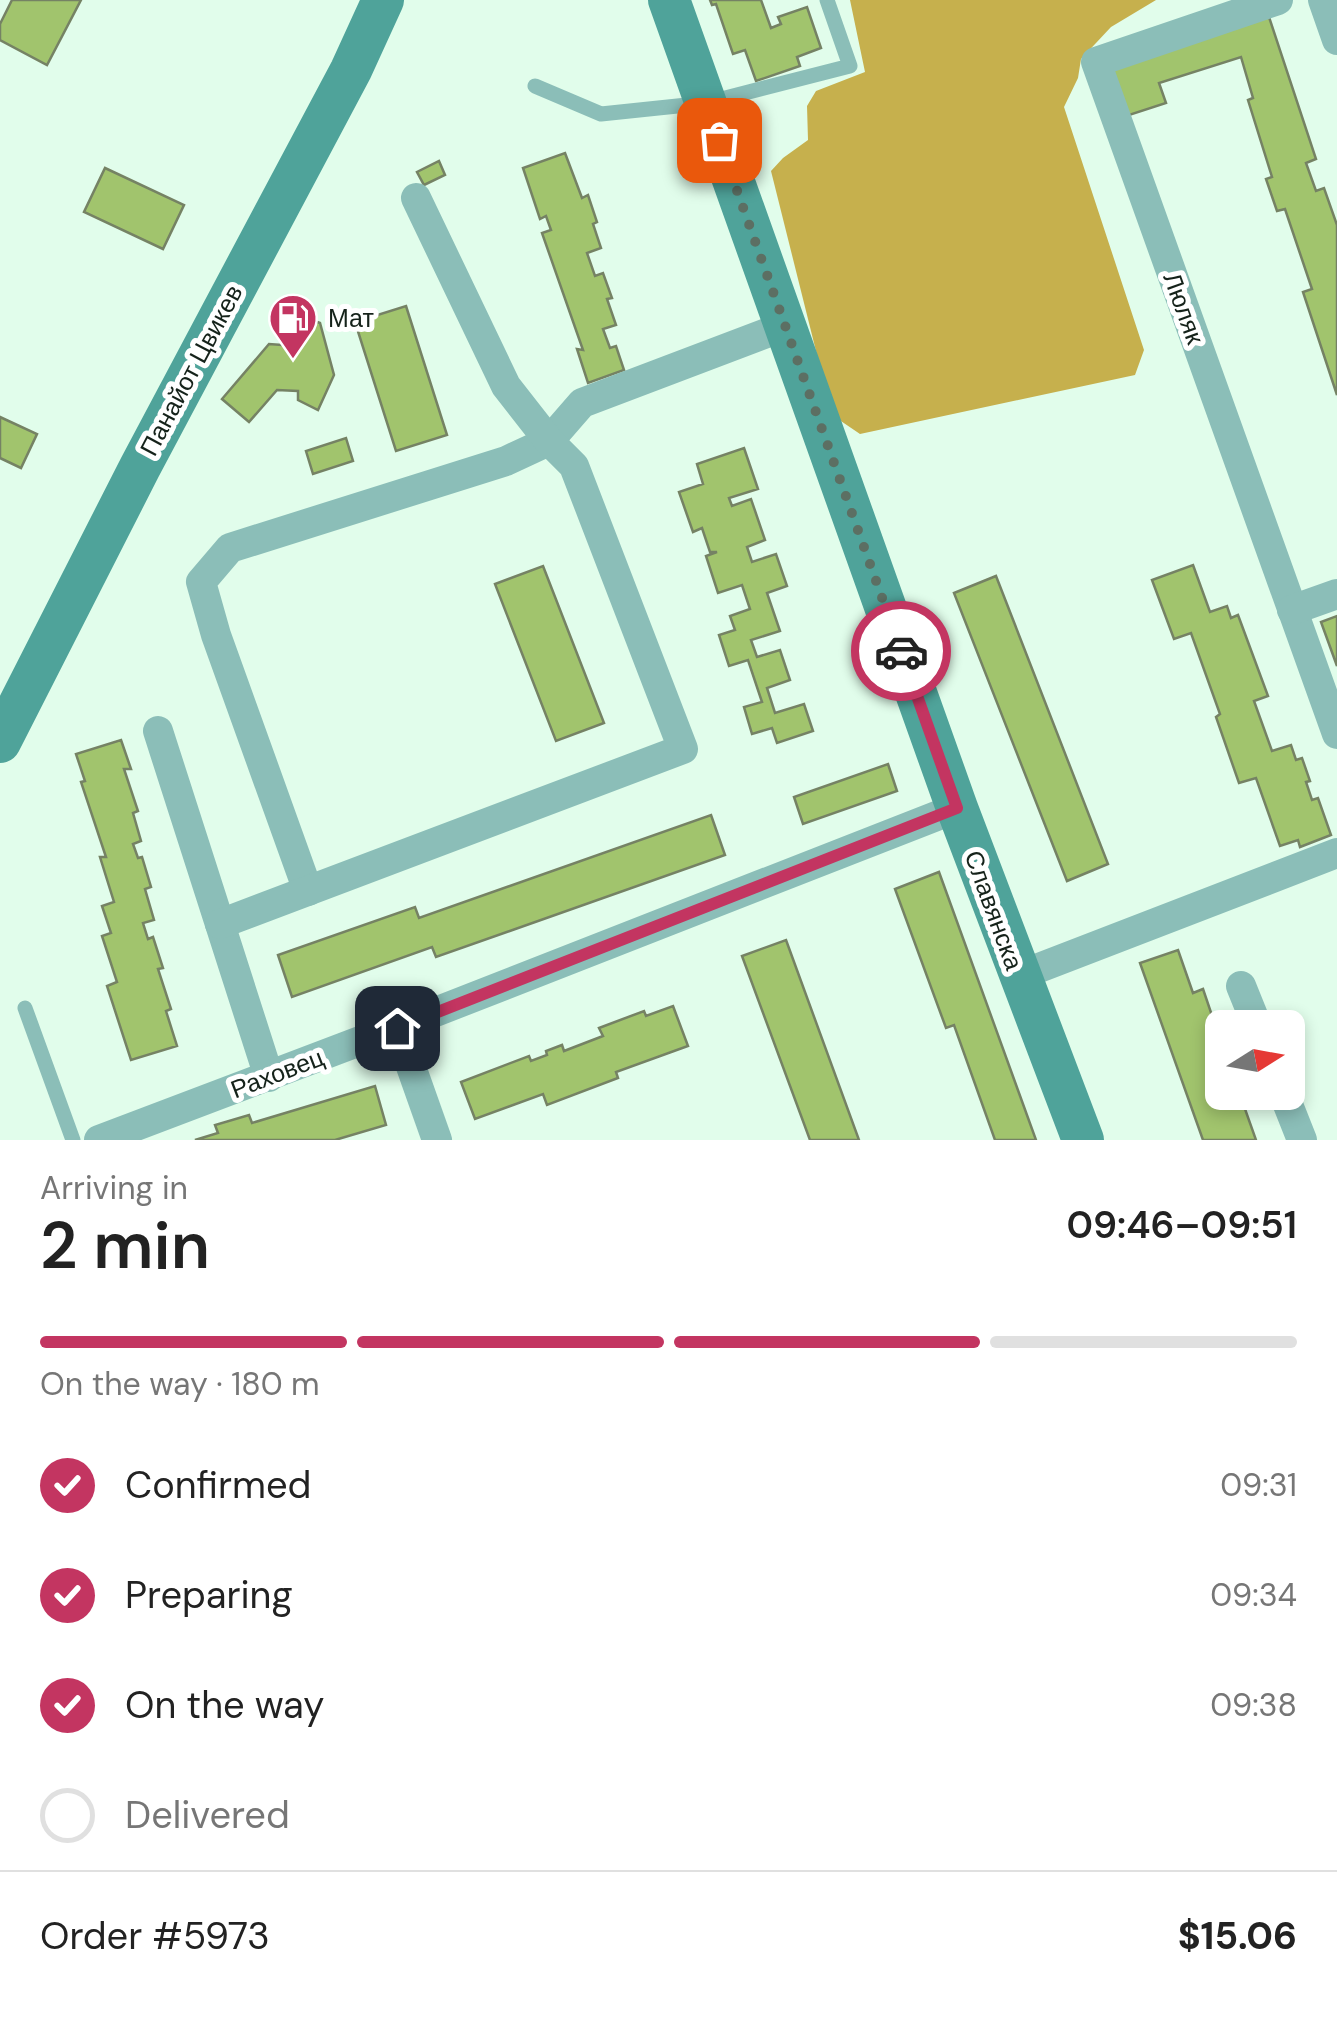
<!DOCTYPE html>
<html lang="en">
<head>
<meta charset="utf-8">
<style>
	:root { --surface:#fff; --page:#f6f6f6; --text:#222; --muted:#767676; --line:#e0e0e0; --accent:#c33561 }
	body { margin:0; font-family:"DM Sans",sans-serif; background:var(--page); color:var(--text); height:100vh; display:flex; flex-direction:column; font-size:38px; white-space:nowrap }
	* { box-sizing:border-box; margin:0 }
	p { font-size:32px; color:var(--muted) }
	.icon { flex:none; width:55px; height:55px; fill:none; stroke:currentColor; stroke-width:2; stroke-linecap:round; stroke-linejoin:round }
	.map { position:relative; height:1140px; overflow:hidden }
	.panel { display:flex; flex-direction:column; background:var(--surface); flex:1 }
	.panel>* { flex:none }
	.needle { width:65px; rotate:79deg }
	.controls { position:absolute; left:1205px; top:1010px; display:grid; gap:20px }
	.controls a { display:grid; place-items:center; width:100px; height:100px; border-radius:15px; background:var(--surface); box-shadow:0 5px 15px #0003; font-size:50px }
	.pin { position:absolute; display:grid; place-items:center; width:85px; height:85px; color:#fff; margin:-42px; border-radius:20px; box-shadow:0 5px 15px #0006 }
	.courier { position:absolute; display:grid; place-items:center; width:100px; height:100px; margin:-50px; border:8px solid #c33561; border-radius:50%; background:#fff; color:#222; box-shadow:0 2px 12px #0007 }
	.headline em { font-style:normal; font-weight:600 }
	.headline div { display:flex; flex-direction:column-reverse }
	.headline { display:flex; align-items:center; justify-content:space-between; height:170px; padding:0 40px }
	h1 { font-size:65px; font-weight:600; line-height:75px }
	.bar { display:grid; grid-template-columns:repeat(4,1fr); gap:15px 10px; align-content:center; height:120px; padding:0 40px }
	.bar i { height:12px; border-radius:8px; background:var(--line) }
	.bar .selected { background:var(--accent) }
	.bar p { grid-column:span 4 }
	.line { display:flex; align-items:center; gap:25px; padding:0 40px; border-top:2px solid var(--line) }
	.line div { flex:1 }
	ol { padding:0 40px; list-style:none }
	li { display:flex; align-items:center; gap:30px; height:110px }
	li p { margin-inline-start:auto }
	li .icon { padding:10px; border-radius:50%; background:var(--accent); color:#fff; stroke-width:4 }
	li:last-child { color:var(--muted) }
	li i { width:55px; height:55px; border:5px solid var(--line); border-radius:50% }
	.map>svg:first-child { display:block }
	.forest { fill:#c6b04d }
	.building { fill:#a1c46d; stroke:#758264; stroke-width:2.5 }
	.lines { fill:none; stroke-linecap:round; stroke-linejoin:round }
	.lane { stroke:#8bbeb8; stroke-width:15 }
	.street { stroke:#8bbeb8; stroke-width:30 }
	.secondary { stroke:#4fa39a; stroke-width:42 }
	.done { stroke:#5c6f63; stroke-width:10; stroke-dasharray:0 18 }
	.route { stroke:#c33561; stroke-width:12 }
	.labels { text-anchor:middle; stroke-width:10; stroke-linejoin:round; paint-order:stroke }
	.street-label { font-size:25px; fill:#15221a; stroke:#fff }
	.poi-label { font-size:25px; fill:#15221a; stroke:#fff; text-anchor:start }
</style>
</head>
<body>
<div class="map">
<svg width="1337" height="1140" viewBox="0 0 1337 1140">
	<rect width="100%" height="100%" fill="#e1fdeb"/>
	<!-- forest -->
	<path class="forest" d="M850,0H1156L1111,27L1081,59L1078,78L1064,107L1144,350L1135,375L860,434L832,415L771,171L783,158L808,140L807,106L816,91L865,72Z"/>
	<!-- building -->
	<g class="building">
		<path d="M12,0H81L47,65L0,40V24Z"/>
		<path d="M710,0H761L771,28L781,24L778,17L807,7L821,48L797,57L800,66L756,81L745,50L733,54L716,4L712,5Z"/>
		<path d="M1267,11L1316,159L1306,163L1316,191L1324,188L1337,225V395L1303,292L1312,289L1285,209L1277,211L1266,179L1272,177L1248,100L1253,98L1241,57L1159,83L1166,103L1120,118L1108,63Z"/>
		<path d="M565,153L582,198L588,195L597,222L593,224L601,248L587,253L595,276L603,273L612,298L607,299L616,325L603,329L610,348L616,346L624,370L588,383L577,349L583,350L542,233L551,230L546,216L540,219L523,168Z"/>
		<path d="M439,161L445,175L424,185L417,172Z"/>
		<path d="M105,168L184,205L163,249L84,212Z"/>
		<path d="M406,306L447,435L396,451L355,322Z"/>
		<path d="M297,314L320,323L334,375L318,410L298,400V391L277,390L249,422L222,399L269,344L297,346L290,324Z"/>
		<path d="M0,417L37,434L21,468L0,458Z"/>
		<path d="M346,438L353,461L313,474L306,451Z"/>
		<path d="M744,448L758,489L729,498L732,506L751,499L765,540L747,547L752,562L776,554L787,586L767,593L780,631L751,640L757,657L780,650L790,680L767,688L775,713L804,704L813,731L777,743L772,728L752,734L744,707L762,702L748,660L729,666L719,635L735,630L730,616L750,609L742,585L718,593L706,556L717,552H710L702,528L693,532L679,492L703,484L697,464Z"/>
		<path d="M1193,565L1210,612L1227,606L1231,618L1238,615L1268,696L1254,701L1272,751L1291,745L1296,760L1302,758L1310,781L1306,782L1312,800L1318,798L1331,835L1300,847L1298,840L1280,846L1256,778L1239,783L1216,717L1220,714L1191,633L1174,639L1152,580Z"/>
		<path d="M543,566L604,723L556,741L495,584Z"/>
		<path d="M996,576L1108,864L1067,881L954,593Z"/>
		<path d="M1337,616V666L1321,622Z"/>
		<path d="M121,740L131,769H124L138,811L133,813L141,841L133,844L138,858L142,857L151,887L145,889L154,920L143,923L148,939L153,937L163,968L158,969L171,1009L166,1011L177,1046L131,1060L107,986L117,982L102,936L111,933L102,906L114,902L100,857H106L81,782L85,781L76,754Z"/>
		<path d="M888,764L897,791L803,824L794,797Z"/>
		<path d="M711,815L725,855L436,957L432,947L292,997L278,955L415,907L419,918Z"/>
		<path d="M939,872L1036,1140H995L954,1025L946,1028L895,889Z"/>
		<path d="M786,940L859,1140H810L742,956Z"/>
		<path d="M1178,950L1193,993L1203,989L1222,1045V1092H1239L1256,1140H1203L1140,963Z"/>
		<path d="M673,1006L688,1046L616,1072L618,1078L547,1105L543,1094L475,1119L461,1082L529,1056L531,1061L547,1055L546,1051L562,1045L564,1051L603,1036L599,1028L644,1011L646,1016Z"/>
		<path d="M375,1086L386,1125L335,1140H195L218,1133L215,1125L249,1115L252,1123Z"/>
	</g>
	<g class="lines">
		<!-- lane -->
		<g class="lane">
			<path d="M535,86L601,114L706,103L850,66L827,0"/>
			<path d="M25,1008L73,1140"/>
		</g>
		<!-- street -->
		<g class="street">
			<path d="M1278,0L1096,62L1337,734"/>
			<path d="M1323,0L1337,40"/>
			<path d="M1292,610L1337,594"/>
			<path d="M158,731L269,1077"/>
			<path d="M308,891L216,635L201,582L230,548L506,461L549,441L582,403L785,326"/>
			<path d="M220,924L683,749L574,466L549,441L506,386L416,198"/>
			<path d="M1018,976L1337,853"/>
			<path d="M1241,986L1258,1028"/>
			<path d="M397,1027L437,1140"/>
			<path d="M1283,1092L1302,1140"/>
			<path d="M99,1140L397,1027L957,808"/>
		</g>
		<!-- secondary -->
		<g class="secondary">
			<path d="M669,0L957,808L1083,1140"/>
			<path d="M0,742L140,467L351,70L383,0"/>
		</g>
	</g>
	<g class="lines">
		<!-- done -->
		<path class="done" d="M719,140L901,651"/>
		<!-- route -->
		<path class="route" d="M397,1028L957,808L901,651"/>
	</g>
	<!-- icons -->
	<defs>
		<g id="fuel-pin" transform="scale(2.5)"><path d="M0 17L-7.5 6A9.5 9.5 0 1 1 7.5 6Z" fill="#c33561" stroke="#fff"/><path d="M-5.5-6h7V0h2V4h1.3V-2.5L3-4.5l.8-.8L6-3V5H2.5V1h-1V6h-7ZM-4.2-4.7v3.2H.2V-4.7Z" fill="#fff"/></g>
	</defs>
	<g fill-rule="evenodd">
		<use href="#fuel-pin" x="293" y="318"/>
	</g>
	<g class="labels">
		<!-- street labels -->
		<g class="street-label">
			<text transform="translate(1184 308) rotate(70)" y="9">Люляк</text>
			<text transform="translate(191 370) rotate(-62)" y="9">Панайот Цвикев</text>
			<text transform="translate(994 910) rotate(70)" y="9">Славянска</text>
			<text transform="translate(277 1073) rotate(-21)" y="9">Раховец</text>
		</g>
		<!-- poi labels -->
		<g class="poi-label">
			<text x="328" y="327">Мат</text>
		</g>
	</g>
</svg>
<div class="controls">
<a><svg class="needle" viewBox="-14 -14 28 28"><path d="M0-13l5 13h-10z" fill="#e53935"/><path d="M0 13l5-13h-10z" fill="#767676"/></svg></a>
</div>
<div class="pin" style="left:719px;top:140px;background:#ea580c"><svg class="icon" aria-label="bag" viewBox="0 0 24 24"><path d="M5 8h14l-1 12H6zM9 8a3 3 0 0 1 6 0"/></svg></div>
<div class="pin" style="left:397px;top:1028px;background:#1f2937"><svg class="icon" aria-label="home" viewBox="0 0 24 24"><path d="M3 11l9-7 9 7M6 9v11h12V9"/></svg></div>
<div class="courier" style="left:901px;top:651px"><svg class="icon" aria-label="car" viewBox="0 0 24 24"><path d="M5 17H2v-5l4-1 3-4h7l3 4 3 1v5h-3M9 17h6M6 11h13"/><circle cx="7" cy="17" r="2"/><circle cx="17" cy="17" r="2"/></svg></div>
</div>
<section class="panel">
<div class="headline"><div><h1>2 min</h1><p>Arriving in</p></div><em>09:46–09:51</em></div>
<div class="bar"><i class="selected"></i><i class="selected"></i><i class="selected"></i><i></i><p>On the way · 180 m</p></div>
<ol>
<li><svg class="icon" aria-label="check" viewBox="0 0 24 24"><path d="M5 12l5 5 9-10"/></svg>Confirmed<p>09:31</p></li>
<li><svg class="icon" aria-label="check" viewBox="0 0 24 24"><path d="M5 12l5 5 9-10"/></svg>Preparing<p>09:34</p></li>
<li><svg class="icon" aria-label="check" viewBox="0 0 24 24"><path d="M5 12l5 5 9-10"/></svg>On the way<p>09:38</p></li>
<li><i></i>Delivered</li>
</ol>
<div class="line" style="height:130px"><div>Order #5973</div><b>$15.06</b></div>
</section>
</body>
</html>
